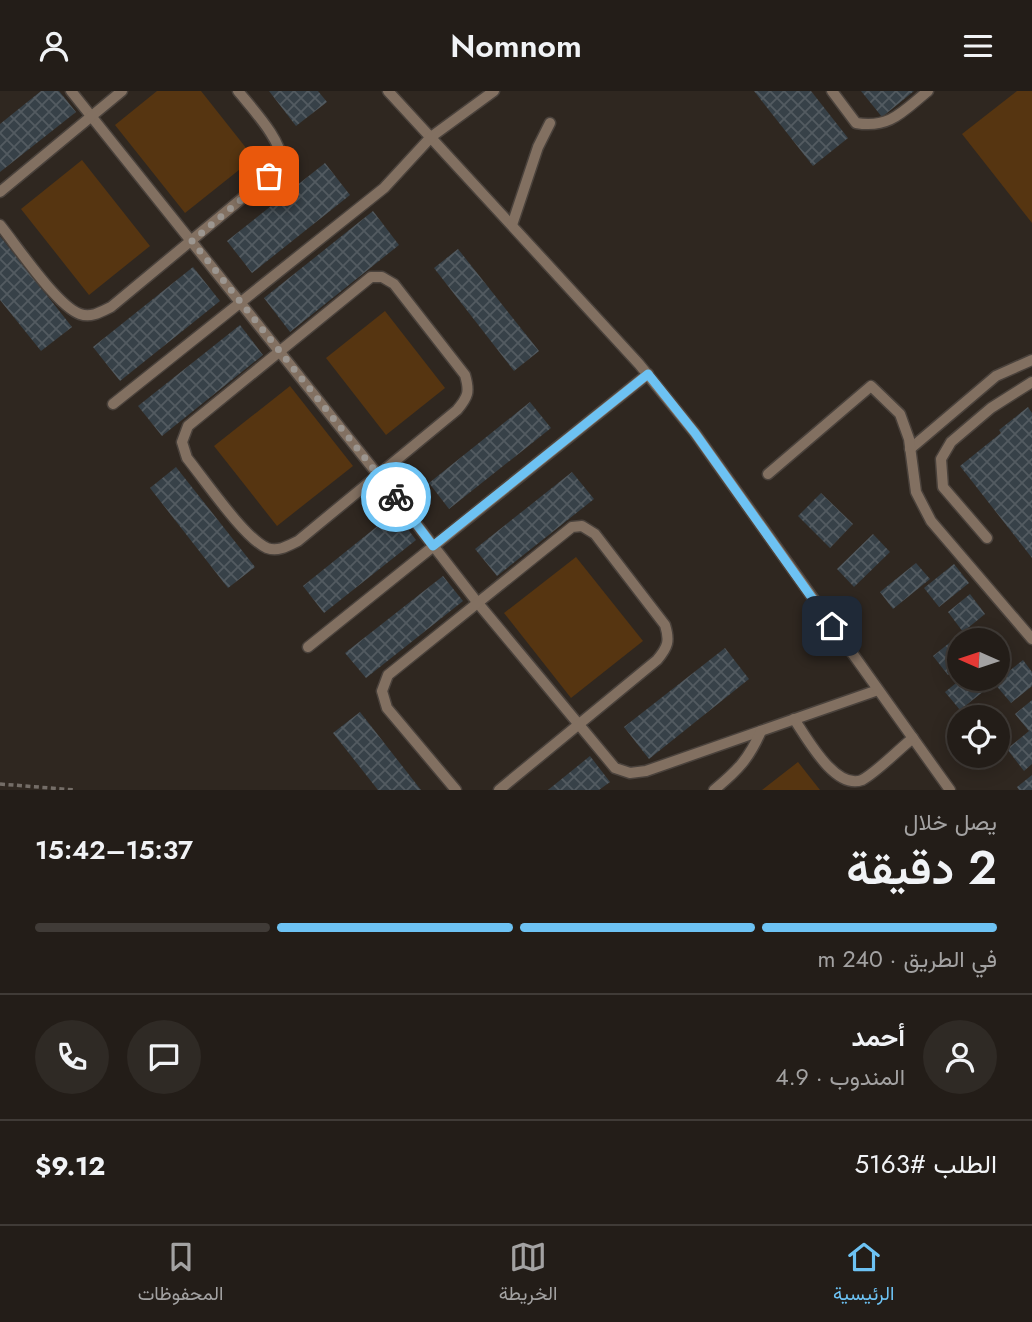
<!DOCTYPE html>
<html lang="ar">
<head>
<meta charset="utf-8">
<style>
	:root { --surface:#231d18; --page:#2f2a25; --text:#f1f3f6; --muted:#a3a2a2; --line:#403b37; --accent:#6dc2f3 }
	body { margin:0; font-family:Jost,Vazirmatn,sans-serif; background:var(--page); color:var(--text); direction:rtl; height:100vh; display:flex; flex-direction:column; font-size:26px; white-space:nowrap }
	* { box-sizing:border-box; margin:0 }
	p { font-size:23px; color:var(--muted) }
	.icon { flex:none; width:38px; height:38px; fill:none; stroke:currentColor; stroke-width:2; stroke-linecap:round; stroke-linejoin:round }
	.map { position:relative; height:699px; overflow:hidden; direction:ltr }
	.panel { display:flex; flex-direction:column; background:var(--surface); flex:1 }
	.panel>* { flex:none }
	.needle { width:46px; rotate:273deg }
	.tools { position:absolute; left:947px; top:537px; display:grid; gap:14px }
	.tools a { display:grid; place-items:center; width:63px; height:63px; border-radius:50%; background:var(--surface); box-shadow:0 4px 18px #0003,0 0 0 2px var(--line); font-size:35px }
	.pin { position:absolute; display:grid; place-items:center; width:60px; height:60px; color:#fff; margin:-30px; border-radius:14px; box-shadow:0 4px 10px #0006 }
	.courier { position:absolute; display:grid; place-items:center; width:70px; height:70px; margin:-35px; border:5px solid #6dc2f3; border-radius:50%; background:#fff; color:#222; box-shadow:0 2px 9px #0007 }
	.summary em { font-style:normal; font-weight:600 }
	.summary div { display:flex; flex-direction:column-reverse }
	.summary { display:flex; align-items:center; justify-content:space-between; height:119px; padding:0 35px }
	h1 { font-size:46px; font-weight:600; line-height:52px }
	.bar { display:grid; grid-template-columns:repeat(4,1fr); gap:10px 7px; align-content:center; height:84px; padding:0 35px }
	.bar i { height:9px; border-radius:5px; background:var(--line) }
	.bar .active { background:var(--accent) }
	.bar p { grid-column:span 4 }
	.line { display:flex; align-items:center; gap:18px; padding:0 35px; border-top:2px solid var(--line) }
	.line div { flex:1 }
	.round { display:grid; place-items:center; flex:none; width:74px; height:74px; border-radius:37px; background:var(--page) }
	header { display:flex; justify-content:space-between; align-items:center; height:91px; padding:0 35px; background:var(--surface); font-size:32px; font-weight:600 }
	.tabs { display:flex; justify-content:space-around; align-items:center; height:98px; border-top:2px solid var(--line); background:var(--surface); font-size:19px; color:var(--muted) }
	.tabs a { display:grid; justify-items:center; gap:4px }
	.tabs .active { color:var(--accent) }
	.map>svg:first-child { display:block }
	.green { fill:#563511 }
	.building { fill:url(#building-cross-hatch) }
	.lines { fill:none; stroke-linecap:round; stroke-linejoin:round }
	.lane-casing { stroke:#4a423c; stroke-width:13 }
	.path { stroke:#746d67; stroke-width:3.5; stroke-dasharray:5 3.5; stroke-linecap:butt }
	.lane { stroke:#827061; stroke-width:10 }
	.done { stroke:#9c9690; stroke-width:7; stroke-dasharray:0 12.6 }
	.route { stroke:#6dc2f3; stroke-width:9 }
</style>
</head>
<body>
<header><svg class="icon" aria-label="menu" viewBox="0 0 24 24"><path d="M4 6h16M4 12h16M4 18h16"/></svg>Nomnom<svg class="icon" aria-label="person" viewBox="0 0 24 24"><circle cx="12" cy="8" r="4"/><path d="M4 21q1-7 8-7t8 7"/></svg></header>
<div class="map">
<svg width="1032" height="699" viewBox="0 0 1032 699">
	<defs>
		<pattern id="building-cross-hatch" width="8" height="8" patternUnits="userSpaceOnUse" patternTransform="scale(1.75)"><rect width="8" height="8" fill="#374148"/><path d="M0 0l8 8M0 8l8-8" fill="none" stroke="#535b61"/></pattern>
	</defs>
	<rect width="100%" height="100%" fill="#2f2720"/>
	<!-- green -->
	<g class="green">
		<path d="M157,0H201L254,67L185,122L115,34Z"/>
		<path d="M1017,0H1032V132L962,43Z"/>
		<path d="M82,69L150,155L89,204L21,118Z"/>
		<path d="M385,220L445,297L386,344L326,267Z"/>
		<path d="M290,295L353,375L277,435L214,355Z"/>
		<path d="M576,466L643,550L571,607L504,522Z"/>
		<path d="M798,671L820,699H762Z"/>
	</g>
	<!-- building -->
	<g class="building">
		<path d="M41,0H59L76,21L0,81V33Z"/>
		<path d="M269,0H318L327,11L296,35Z"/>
		<path d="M754,0H811L848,47L813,75Z"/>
		<path d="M861,0H914L882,26Z"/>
		<path d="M325,72L350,104L252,182L227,150Z"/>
		<path d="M373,120L399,154L290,241L264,207Z"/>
		<path d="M0,145L72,236L41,260L0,209Z"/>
		<path d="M458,158L539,260L514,280L434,177Z"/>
		<path d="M193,176L220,210L120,290L93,256Z"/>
		<path d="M240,234L263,264L162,345L138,315Z"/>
		<path d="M530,311L551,337L449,418L429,392Z"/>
		<path d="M1028,316L1032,322V467L960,375L1001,342L999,339Z"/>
		<path d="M176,376L255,476L228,497L150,397Z"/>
		<path d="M572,381L594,408L497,485L475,458Z"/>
		<path d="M821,402L853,433L830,457L798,425Z"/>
		<path d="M395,421L416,449L324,522L303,495Z"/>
		<path d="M873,443L890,461L854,496L837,478Z"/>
		<path d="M916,472L930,488L893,518L880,501Z"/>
		<path d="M954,473L969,492L939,516L924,497Z"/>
		<path d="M443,485L463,510L366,587L345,562Z"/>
		<path d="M970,503L985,523L963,541L948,521Z"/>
		<path d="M963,541L971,550H959V575L948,584L933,565Z"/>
		<path d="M725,557L749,588L649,668L624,636Z"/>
		<path d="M1023,569L1032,581V595L1011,612L994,592Z"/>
		<path d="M961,588H992L994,592L960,619L945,601Z"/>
		<path d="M1032,609V673L1024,680L1007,658L1029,640L1015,623Z"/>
		<path d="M360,621L421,699H378L333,642Z"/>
		<path d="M590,665L610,691L599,699H548Z"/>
		<path d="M1032,684V699H1019L1017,696Z"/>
	</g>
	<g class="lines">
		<!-- lane casing -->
		<g class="lane-casing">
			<g id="lane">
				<path d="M71,0L383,390L477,511L615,677L630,682L646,680L878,599"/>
				<path d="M388,0L639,273L695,342L950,699"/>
				<path d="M832,0L856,32C890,38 903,20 928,0"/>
				<path d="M0,101L122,0"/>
				<path d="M0,134C17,155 57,215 80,223C91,227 101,221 111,216L269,85C272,81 278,77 280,72C287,54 249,14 238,0"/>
				<path d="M512,134L538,56L550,32"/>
				<path d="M371,186H382L394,193L465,284C470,301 468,306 457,319L298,450C288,455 278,461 267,457C245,448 204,388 187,367L182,351L188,335Z"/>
				<path d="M113,313L384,97L431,46L494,0"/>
				<path d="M910,358L996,285L1032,269"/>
				<path d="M768,383L871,295L900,323L909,348L916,401L931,430L1032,548"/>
				<path d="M987,447L943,396L941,368L951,351L991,317L1032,291"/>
				<path d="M308,556L648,283"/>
				<path d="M794,628C807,647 835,699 862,689C877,681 899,658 913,647"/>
				<path d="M456,699L387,617L382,600L388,584L572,436L582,435L595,443L665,534C670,550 668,556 657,569L499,699"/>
				<path d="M714,699C737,680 749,668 761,640"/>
			</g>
		</g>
		<!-- path -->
		<path class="path" d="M0,693L75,699"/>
		<!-- lane -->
		<use href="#lane" class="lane"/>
	</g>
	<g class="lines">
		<!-- done -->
		<path class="done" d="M269,85L192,150L396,406"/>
		<!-- route -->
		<path class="route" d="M396,406L433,455L648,283L695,342L832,535"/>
	</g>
</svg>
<div class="tools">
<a><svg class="needle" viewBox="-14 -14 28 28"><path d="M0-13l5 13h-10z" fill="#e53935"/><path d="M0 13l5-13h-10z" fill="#a3a2a2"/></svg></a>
<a><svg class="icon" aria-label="locate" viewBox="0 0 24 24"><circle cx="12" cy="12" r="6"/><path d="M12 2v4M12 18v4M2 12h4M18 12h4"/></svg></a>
</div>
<div class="pin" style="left:269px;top:85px;background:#ea580c"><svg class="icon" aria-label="bag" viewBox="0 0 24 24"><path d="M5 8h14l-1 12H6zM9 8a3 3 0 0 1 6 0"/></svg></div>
<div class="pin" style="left:832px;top:535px;background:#1f2937"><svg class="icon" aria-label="home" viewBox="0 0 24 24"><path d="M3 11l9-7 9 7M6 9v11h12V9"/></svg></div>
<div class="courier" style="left:396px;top:406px"><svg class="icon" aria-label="bike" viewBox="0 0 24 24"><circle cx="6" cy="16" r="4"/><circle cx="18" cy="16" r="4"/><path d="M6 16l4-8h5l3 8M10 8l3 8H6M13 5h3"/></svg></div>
</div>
<section class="panel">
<div class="summary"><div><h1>2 دقيقة</h1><p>يصل خلال</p></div><em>15:37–15:42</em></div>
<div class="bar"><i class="active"></i><i class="active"></i><i class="active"></i><i></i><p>في الطريق · 240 m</p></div>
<div class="line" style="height:126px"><a class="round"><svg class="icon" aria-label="person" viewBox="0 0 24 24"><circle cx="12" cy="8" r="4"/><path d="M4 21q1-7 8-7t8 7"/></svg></a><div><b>أحمد</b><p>المندوب · 4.9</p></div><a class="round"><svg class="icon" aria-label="chat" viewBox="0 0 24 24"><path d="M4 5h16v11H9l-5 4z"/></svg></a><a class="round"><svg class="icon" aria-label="phone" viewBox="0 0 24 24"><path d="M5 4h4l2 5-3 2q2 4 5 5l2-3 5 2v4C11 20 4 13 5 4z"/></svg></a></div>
<div class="line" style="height:91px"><div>الطلب #5163</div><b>$9.12</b></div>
</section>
<nav class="tabs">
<a class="active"><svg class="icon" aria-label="home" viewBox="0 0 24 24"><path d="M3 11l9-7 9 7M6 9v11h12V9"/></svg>الرئيسية</a>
<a><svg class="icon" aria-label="map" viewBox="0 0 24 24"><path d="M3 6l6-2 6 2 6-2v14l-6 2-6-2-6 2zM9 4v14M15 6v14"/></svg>الخريطة</a>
<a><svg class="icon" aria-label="saved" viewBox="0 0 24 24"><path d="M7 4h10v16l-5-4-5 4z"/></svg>المحفوظات</a>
</nav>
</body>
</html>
